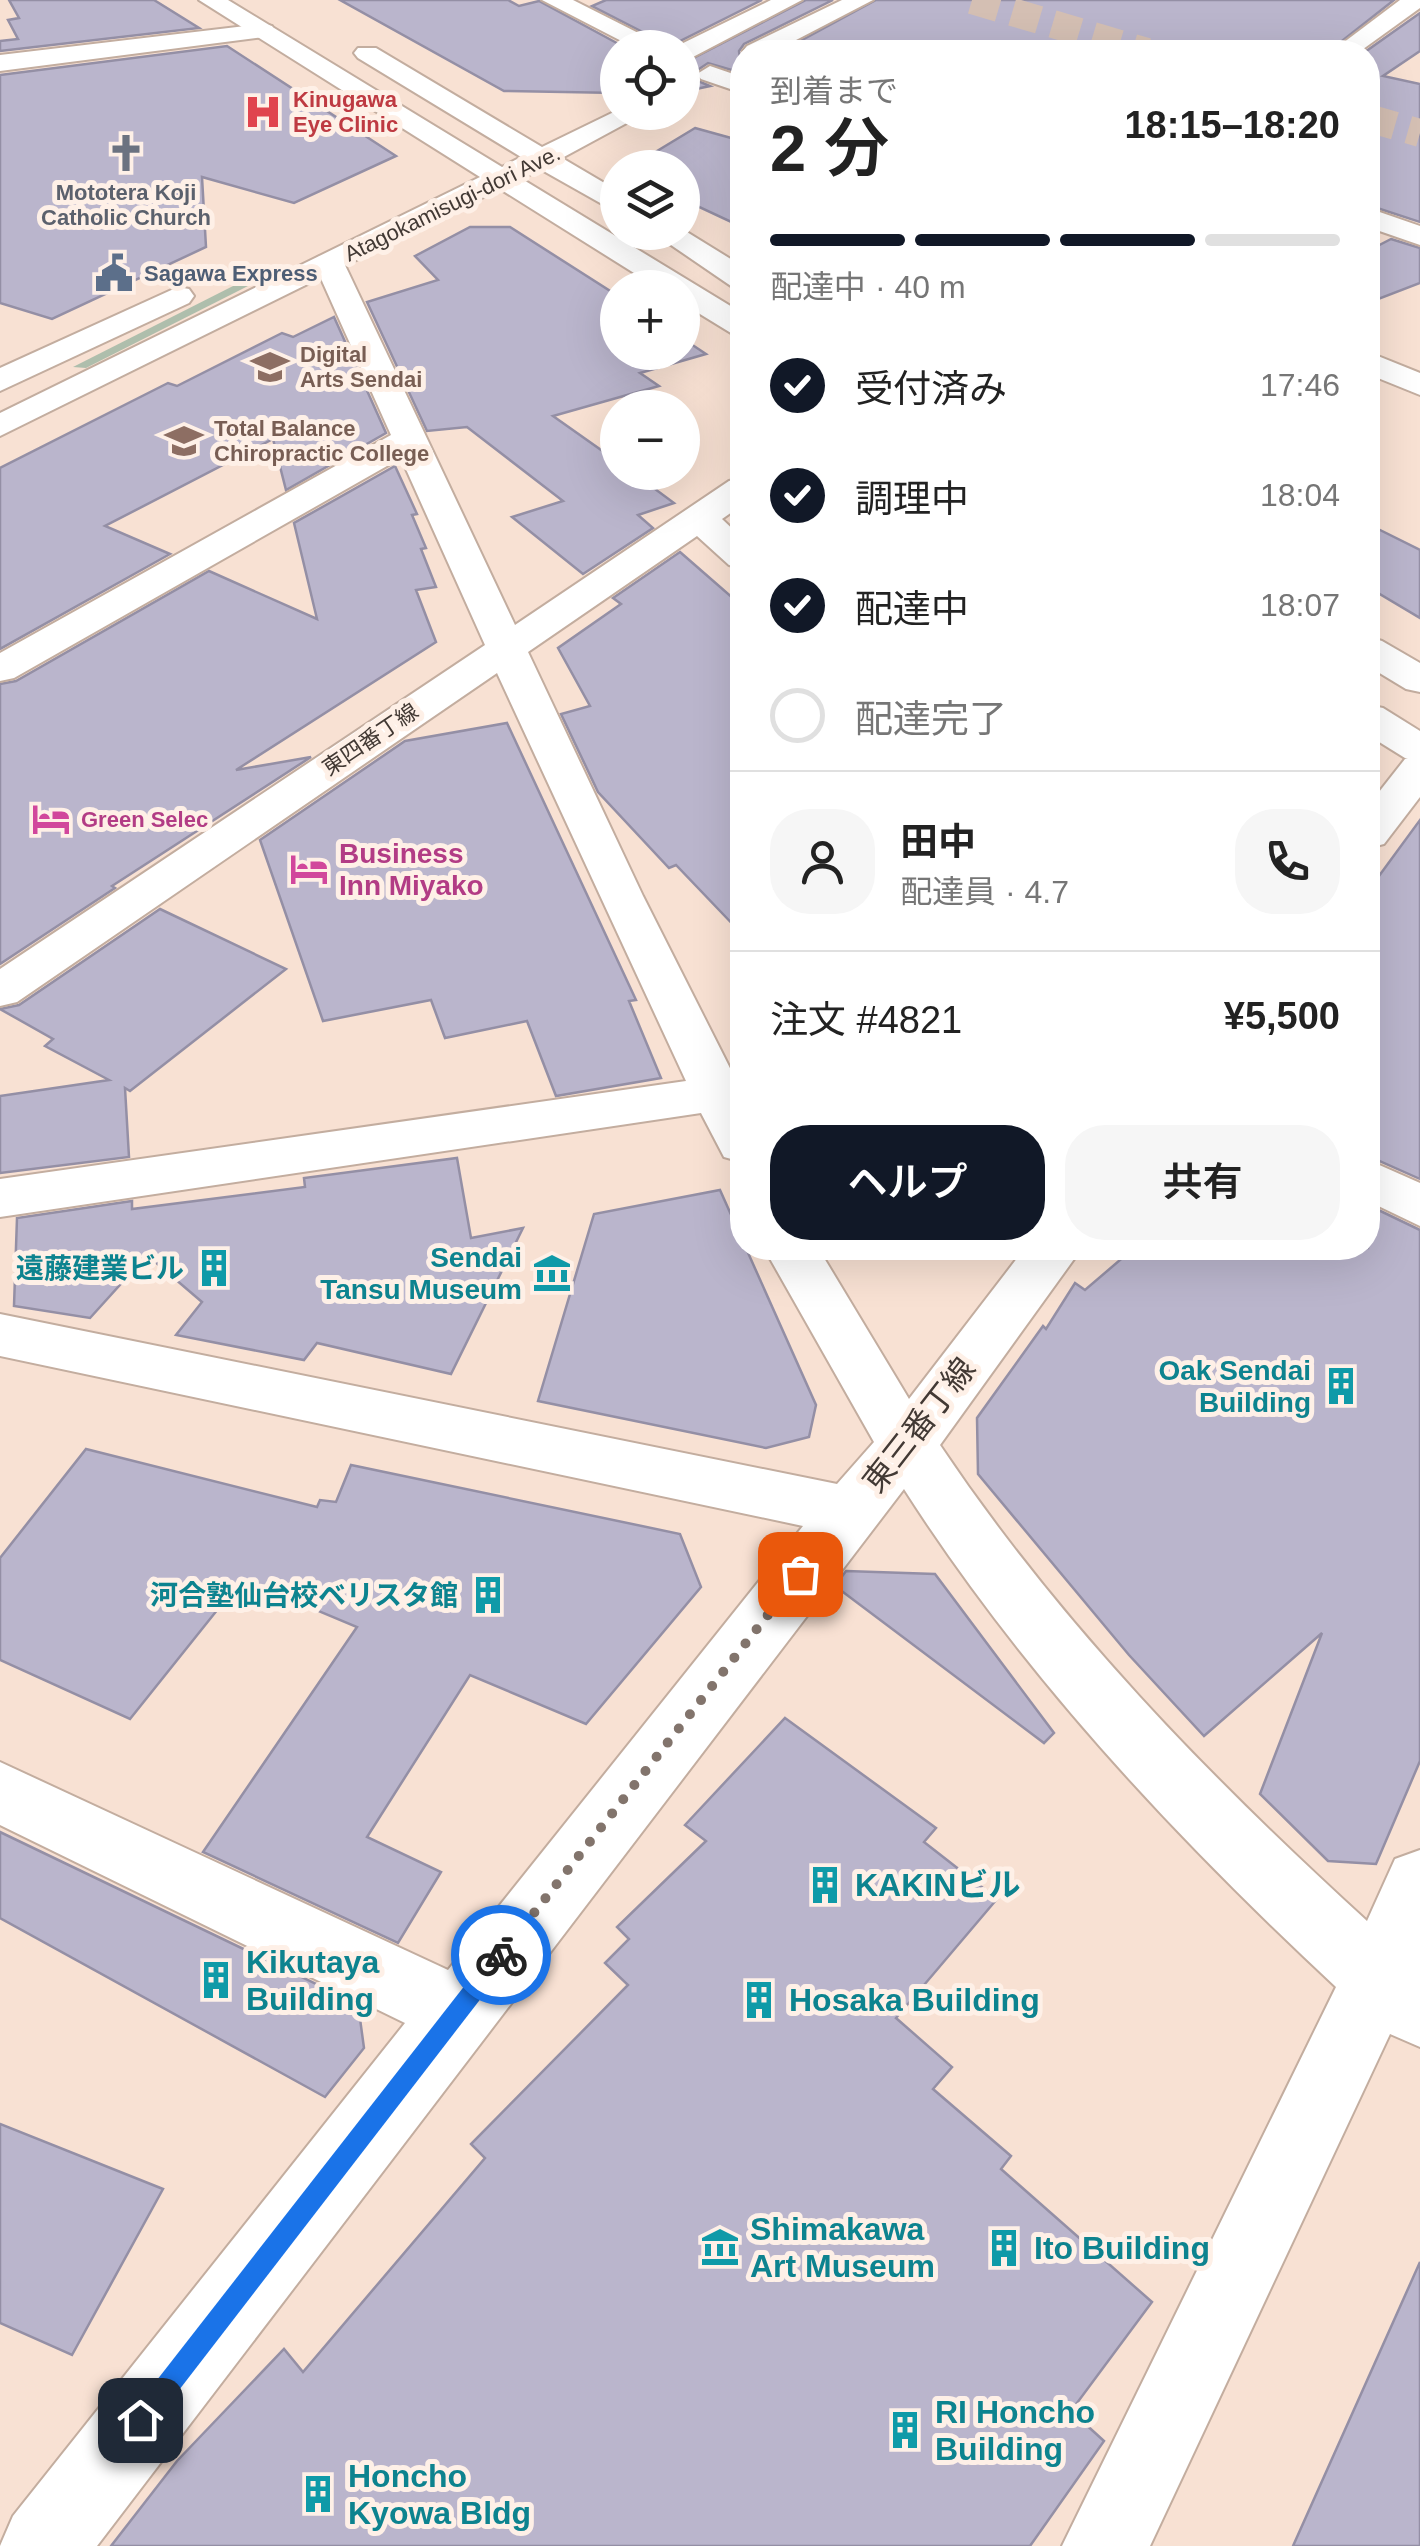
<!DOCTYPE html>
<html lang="ja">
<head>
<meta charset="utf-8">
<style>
	:root { --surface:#fff; --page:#f6f6f6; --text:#222; --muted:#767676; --line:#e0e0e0; --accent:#111827 }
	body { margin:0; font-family:Arial,"Noto Sans JP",sans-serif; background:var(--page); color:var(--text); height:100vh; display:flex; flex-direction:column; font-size:38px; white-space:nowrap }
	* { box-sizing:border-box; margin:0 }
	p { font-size:32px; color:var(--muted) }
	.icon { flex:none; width:55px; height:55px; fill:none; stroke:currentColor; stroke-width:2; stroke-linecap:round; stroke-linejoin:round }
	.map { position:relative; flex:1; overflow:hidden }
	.side { position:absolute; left:730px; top:40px; width:650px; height:1220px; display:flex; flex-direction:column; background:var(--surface); border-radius:40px; box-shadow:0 10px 40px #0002 }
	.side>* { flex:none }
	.buttons { position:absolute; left:600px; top:30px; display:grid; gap:20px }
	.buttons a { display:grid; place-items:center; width:100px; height:100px; border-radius:50%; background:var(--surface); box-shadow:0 10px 40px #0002; font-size:50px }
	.pin { position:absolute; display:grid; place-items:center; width:85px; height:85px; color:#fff; margin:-42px; border-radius:20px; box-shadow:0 5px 15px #0006 }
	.courier { position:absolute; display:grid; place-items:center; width:100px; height:100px; margin:-50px; border:8px solid #1a73e8; border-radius:50%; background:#fff; color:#222; box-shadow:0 2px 12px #0007 }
	.head em { font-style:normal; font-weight:600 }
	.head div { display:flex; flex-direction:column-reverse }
	.head { display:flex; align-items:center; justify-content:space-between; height:170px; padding:0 40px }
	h1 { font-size:65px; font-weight:600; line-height:75px }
	.bar { display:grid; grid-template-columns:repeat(4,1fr); gap:15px 10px; align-content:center; height:120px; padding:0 40px }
	.bar i { height:12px; border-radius:8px; background:var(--line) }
	.bar .current { background:var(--accent) }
	.bar p { grid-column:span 4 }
	.line { display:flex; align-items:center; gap:25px; padding:0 40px; border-top:2px solid var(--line) }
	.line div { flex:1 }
	.round { display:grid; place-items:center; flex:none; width:105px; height:105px; border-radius:40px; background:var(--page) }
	ol { padding:0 40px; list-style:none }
	li { display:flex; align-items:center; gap:30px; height:110px }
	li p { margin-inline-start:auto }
	li .icon { padding:10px; border-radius:50%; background:var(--accent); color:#fff; stroke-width:4 }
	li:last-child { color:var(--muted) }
	li i { width:55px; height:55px; border:5px solid var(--line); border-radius:50% }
	.primary-button { display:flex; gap:20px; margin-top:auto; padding:20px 40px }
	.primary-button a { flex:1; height:115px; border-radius:40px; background:var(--accent); color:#fff; font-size:40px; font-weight:600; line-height:115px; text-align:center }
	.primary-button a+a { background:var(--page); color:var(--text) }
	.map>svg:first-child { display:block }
	.green { fill:#aebeac }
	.building { fill:#bab5cc; stroke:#948fa5; stroke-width:2.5 }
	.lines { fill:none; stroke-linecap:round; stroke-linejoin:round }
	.street-tunnel { stroke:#d4bfb3; stroke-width:28; stroke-dasharray:28 14; stroke-linecap:butt }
	.street-casing { stroke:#c3ad9f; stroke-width:4 }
	.secondary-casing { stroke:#c3ad9f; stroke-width:4 }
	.street { fill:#fff; fill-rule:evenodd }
	.secondary { fill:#fff; fill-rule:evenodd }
	.route { fill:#1a73e8 }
	.done { stroke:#82746c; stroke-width:10; stroke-dasharray:0 18 }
	.labels { text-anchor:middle; stroke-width:10; stroke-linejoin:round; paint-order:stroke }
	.far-health-label { font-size:22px; font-weight:bold; fill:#be3a42; stroke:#fef0e7; text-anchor:start }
	.far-worship-label { font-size:22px; font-weight:bold; fill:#5b616d; stroke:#fef0e7 }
	.far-street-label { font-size:22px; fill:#423934; stroke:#fef0e7 }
	.far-service-label { font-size:22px; font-weight:bold; fill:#4e5e75; stroke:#fef0e7; text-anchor:start }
	.far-education-label { font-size:22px; font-weight:bold; fill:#785e54; stroke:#fef0e7; text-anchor:start }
	.far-hotel-label { font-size:22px; font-weight:bold; fill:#b23c85; stroke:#fef0e7; text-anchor:start }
	.hotel-label { font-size:28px; font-weight:bold; fill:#b23c85; stroke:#fef0e7; text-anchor:start }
	.culture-label { font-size:28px; font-weight:bold; fill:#0d838f; stroke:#fef0e7; text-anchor:end }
	.near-street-label { font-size:32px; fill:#423934; stroke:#fef0e7 }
	.near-culture-label { font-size:32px; font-weight:bold; fill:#0d838f; stroke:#fef0e7; text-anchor:start }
</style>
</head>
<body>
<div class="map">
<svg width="1420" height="2546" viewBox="0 0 1420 2546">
	<rect width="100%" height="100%" fill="#f8e1d3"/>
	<!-- green -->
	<path class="green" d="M237,284L248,286L86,368L73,367Z"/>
	<!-- building -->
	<g class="building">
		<path d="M9,0H154L199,28L0,51V41L18,39L8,20L19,18Z"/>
		<path d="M340,0H508L519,6L539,1L626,48H618V93L504,91Z"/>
		<path d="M606,0H762L670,46L592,6Z"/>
		<path d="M806,0H833L744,44L739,51L742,73L708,63L693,73L698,81L710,86L682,92V64Z"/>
		<path d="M876,0H1394L1328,52H780Z"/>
		<path d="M1420,13V51L1383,76L1420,84V222L1368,205L1365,52Z"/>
		<path d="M227,46L396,156L294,203L202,177L206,247L52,319L0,303V75Z"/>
		<path d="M695,128L742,141V227L682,199V168H629Z"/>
		<path d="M470,227H510L618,296V352H682V338L706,354L640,373L659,386L553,416L618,462V472H632L674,503L638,515L653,528L583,574L512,517L563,501L467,427L427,431L367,302L438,280L415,256Z"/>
		<path d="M1391,239L1420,248V283L1368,303V251Z"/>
		<path d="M334,317L386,433L286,490L273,439L105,526L170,554L0,649V468L168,383L177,386L282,333L293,337Z"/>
		<path d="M395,466L417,514L412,515L426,548L421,549L436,587L416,590L436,642L236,770L311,757L112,886L115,888L0,964V684L16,681L209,571L317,619L294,523Z"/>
		<path d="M1368,524L1420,550V618L1368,587Z"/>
		<path d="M680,552L742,606V934L676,865L669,868L598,792L561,714L590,706L558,648L621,604L613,598Z"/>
		<path d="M507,723L636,1000L629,1001L661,1078L556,1096L527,1021L445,1038L431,1000L323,1021L260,840L405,741Z"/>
		<path d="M1420,820V1179L1368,1156V891Z"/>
		<path d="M160,909L286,969L130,1091L125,1088L129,1157L0,1173V1096L109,1080L45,1046L53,1039L0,1009L19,1005Z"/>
		<path d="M457,1158L471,1238L523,1228L451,1374L317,1343L304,1360L176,1335L202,1302L147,1255L90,1318L14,1306L17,1218L132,1201V1209L305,1187L304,1178Z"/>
		<path d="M720,1190L816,1405L809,1437L766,1448L538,1401L594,1214Z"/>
		<path d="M1368,1205L1420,1230V1761L1376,1864L1328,1861L1260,1794L1322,1633L1204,1736L1129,1655L978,1474L977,1418L1043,1326L1046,1329L1075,1283L1085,1290L1134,1248H1368Z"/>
		<path d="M86,1449L317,1507L320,1500L336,1502L351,1465L680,1534L701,1587L586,1724L470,1675L367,1837L441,1872L398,1943L203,1852L357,1627L242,1579L130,1719L0,1660V1558Z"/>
		<path d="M846,1571L935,1574L1054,1733L1044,1743L835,1586Z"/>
		<path d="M785,1718L936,1828L924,1842L997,1899L896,2018L952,2067L933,2089L1011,2156L1001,2169L1152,2302L1071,2411L1104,2441L1030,2546H111L177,2461L284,2349L303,2372L485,2158L471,2144L628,1985L605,1963L629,1939L617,1927L706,1841L685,1825Z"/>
		<path d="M0,1832L358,2004L364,2048L325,2097L0,1918Z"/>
		<path d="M0,2124L163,2189L72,2355L0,2323Z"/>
		<path d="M1420,2262V2546H1293Z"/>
	</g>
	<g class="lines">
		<!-- street-tunnel -->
		<g class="street-tunnel">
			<path d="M972,0L1147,52"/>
			<path d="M1368,118L1420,133"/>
		</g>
		<!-- street casing -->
		<g class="street-casing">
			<g id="street">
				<path d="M542,0H573L668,48H635Z"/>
				<path d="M1400,0H1420V8L1359,52H1331Z"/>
				<path d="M263,24L272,26L275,31L272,36L0,71V55Z"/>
				<path d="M710,66L742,77V93L701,79L697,74Z"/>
				<path d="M1368,208L1420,226V245L1368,227Z"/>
				<path d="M329,254L340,257L344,263L515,625L729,481L742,478V505L722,519L742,538V568L729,565L697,536L528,652L643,896L742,1092V1162L724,1157L701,1113L0,1217V1179L686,1081L497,673L17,1002L0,1006V969L485,645L401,458L14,678L0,681V653L391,435L314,263L318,257Z"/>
				<path d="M1368,352L1420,373V395L1368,374Z"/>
				<path d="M1420,755V797L1384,844L1368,848V806L1405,759Z"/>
				<path d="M1368,1160L1420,1183V1226L1368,1201Z"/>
				<path d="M764,1248H818L909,1399L1025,1248H1082L940,1445C1059,1623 1209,1777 1367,1921L1395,1859L1420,1850V2047L1390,2034L1150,2546H1062L1336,1987C1176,1838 1023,1675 904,1489L97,2546H0L13,2516L405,2023L0,1825V1762L448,1970L803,1526L0,1356V1314L837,1484L874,1442Z"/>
			</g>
		</g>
		<!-- secondary casing -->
		<g class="secondary-casing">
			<g id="secondary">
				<path d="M199,0H228L502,167L521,157L358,58L354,53L358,48H376L542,147L618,110L647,112L562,158L618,191V213L540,169L522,179L742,313V335L731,333L682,303V288H658L500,189L0,436V413L480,177Z"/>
				<path d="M771,0H802L691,58L682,60V48H673Z"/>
				<path d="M842,0H873L773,52L743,51L747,46Z"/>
				<path d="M682,229L742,266V288L731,286L652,232H682Z"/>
				<path d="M178,287L189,289L194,296L189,303L0,391V368Z"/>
				<path d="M1368,637L1382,641L1420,663V692L1406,689L1368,666Z"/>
				<path d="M1368,705L1383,708L1420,731V762L1405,758L1368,735Z"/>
			</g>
		</g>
		<!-- street -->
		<use href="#street" class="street"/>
		<!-- secondary -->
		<use href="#secondary" class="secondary"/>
	</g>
	<!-- route -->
	<path class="route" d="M501,1945L509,1948L512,1955L509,1962L149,2429L140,2433L132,2429L128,2420L132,2412L494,1948Z"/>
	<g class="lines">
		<!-- done -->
		<path class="done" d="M501,1955L800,1574"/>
	</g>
	<!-- icons -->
	<defs>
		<g id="hospital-bare" transform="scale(3)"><path d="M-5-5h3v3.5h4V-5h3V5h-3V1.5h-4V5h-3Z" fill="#e0444e" stroke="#fef0e7" stroke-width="2.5" paint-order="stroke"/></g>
		<g id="church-bare" transform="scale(3)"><path d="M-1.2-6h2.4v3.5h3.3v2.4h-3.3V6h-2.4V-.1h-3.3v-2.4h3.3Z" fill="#6b7280" stroke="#fef0e7" stroke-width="2.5" paint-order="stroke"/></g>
		<g id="civic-bare" transform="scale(3)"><path d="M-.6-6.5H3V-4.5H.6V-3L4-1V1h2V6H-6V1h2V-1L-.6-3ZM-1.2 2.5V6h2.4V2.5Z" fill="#5c6f8a" stroke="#fef0e7" stroke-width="2.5" paint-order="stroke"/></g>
		<g id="university-bare" transform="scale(3)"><path d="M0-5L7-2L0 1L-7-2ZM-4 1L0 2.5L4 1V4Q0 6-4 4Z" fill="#8d6e63" stroke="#fef0e7" stroke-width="2.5" paint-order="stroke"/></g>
		<g id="school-bare" transform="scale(3)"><path d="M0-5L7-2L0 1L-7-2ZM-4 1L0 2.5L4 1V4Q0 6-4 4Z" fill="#8d6e63" stroke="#fef0e7" stroke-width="2.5" paint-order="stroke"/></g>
		<g id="hotel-bare" transform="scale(3)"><path d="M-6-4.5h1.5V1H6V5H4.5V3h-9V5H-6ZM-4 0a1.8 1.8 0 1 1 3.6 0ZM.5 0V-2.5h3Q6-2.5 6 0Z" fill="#d1479c" stroke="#fef0e7" stroke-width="2.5" paint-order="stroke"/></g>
		<g id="building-bare" transform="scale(3)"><path d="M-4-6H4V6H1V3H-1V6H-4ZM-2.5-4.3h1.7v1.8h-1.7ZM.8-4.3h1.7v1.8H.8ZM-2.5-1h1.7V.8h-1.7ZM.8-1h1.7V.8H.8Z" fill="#0f9aa8" stroke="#fef0e7" stroke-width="2.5" paint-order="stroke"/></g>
		<g id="museum-bare" transform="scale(3)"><path d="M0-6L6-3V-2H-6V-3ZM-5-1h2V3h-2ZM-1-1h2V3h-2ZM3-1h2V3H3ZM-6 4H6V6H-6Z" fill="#0f9aa8" stroke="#fef0e7" stroke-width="2.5" paint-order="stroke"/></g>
	</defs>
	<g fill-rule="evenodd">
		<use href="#hospital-bare" x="263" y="112"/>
		<use href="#church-bare" x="126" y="153"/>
		<use href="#civic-bare" x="114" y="273"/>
		<use href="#university-bare" x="270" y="367"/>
		<use href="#school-bare" x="184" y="441"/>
		<use href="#hotel-bare" x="51" y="819"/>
		<use href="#hotel-bare" x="309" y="869"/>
		<use href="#building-bare" x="214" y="1268"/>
		<use href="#museum-bare" x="552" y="1273"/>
		<use href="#building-bare" x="1341" y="1386"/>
		<use href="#building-bare" x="488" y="1595"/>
		<use href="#building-bare" x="825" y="1885"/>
		<use href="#building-bare" x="216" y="1980"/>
		<use href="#building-bare" x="759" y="2000"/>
		<use href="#museum-bare" x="720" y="2247"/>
		<use href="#building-bare" x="1004" y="2248"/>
		<use href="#building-bare" x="905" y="2430"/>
		<use href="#building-bare" x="318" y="2494"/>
	</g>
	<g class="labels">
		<!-- far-health labels -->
		<g class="far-health-label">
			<text x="293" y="107">Kinugawa<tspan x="293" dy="25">Eye Clinic</tspan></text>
		</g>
		<!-- far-worship labels -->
		<g class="far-worship-label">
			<text x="126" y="200">Mototera Koji<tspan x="126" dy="25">Catholic Church</tspan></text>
		</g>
		<!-- far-street labels -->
		<g class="far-street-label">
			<text transform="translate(452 203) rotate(-26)" y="8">Atagokamisugi-dori Ave.</text>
			<text transform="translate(370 739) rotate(-34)" y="8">東四番丁線</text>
		</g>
		<!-- far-service labels -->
		<g class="far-service-label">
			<text x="144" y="281">Sagawa Express</text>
		</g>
		<!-- far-education labels -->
		<g class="far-education-label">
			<text x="300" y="362">Digital<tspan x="300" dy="25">Arts Sendai</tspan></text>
			<text x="214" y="436">Total Balance<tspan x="214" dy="25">Chiropractic College</tspan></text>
		</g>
		<!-- far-hotel labels -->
		<g class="far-hotel-label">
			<text x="81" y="827">Green Selec</text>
		</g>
		<!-- hotel labels -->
		<g class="hotel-label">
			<text x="339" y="863">Business<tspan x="339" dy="32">Inn Miyako</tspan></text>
		</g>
		<!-- culture labels -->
		<g class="culture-label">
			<text x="522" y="1267">Sendai<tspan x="522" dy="32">Tansu Museum</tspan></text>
			<text x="184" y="1278">遠藤建業ビル</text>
			<text x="1311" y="1380">Oak Sendai<tspan x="1311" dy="32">Building</tspan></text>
			<text x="458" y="1605">河合塾仙台校ベリスタ館</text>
		</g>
		<!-- near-street labels -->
		<g class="near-street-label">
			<text transform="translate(919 1425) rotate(-52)" y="11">東三番丁線</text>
		</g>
		<!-- near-culture labels -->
		<g class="near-culture-label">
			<text x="855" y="1896">KAKINビル</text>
			<text x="246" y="1973">Kikutaya<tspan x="246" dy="37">Building</tspan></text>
			<text x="789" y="2011">Hosaka Building</text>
			<text x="750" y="2240">Shimakawa<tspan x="750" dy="37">Art Museum</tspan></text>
			<text x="1034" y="2259">Ito Building</text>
			<text x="935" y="2423">RI Honcho<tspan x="935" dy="37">Building</tspan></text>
			<text x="348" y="2487">Honcho<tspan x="348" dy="37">Kyowa Bldg</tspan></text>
		</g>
	</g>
</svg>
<div class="buttons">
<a><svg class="icon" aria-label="locate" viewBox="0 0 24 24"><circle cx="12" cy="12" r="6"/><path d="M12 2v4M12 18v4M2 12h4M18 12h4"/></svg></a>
<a><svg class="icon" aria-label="layers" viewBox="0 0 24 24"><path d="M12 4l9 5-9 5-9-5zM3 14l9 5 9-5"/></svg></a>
<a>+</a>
<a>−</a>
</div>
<div class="pin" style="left:800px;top:1574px;background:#ea580c"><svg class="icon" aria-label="bag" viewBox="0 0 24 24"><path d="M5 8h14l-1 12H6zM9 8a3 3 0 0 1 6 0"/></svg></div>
<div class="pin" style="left:140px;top:2420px;background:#1f2937"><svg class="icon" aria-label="home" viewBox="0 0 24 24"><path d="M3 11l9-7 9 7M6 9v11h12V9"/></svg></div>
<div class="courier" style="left:501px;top:1955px"><svg class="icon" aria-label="bike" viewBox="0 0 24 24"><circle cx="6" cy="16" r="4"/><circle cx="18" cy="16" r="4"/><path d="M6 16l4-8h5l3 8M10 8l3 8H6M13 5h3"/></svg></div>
<section class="side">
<div class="head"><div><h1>2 分</h1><p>到着まで</p></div><em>18:15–18:20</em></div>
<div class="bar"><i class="current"></i><i class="current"></i><i class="current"></i><i></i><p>配達中 · 40 m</p></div>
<ol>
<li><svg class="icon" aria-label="check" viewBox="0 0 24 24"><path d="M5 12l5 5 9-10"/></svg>受付済み<p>17:46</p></li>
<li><svg class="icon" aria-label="check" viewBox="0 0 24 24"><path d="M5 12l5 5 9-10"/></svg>調理中<p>18:04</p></li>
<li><svg class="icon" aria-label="check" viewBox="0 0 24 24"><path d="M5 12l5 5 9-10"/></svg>配達中<p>18:07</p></li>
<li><i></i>配達完了</li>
</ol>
<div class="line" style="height:180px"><a class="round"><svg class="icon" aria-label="person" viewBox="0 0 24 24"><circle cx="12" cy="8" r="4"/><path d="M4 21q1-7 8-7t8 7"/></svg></a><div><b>田中</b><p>配達員 · 4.7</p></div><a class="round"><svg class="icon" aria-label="phone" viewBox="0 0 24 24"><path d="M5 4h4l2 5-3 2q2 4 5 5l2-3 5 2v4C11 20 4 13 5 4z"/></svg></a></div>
<div class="line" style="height:130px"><div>注文 #4821</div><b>¥5,500</b></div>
<div class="primary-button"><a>ヘルプ</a><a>共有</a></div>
</section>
</div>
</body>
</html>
